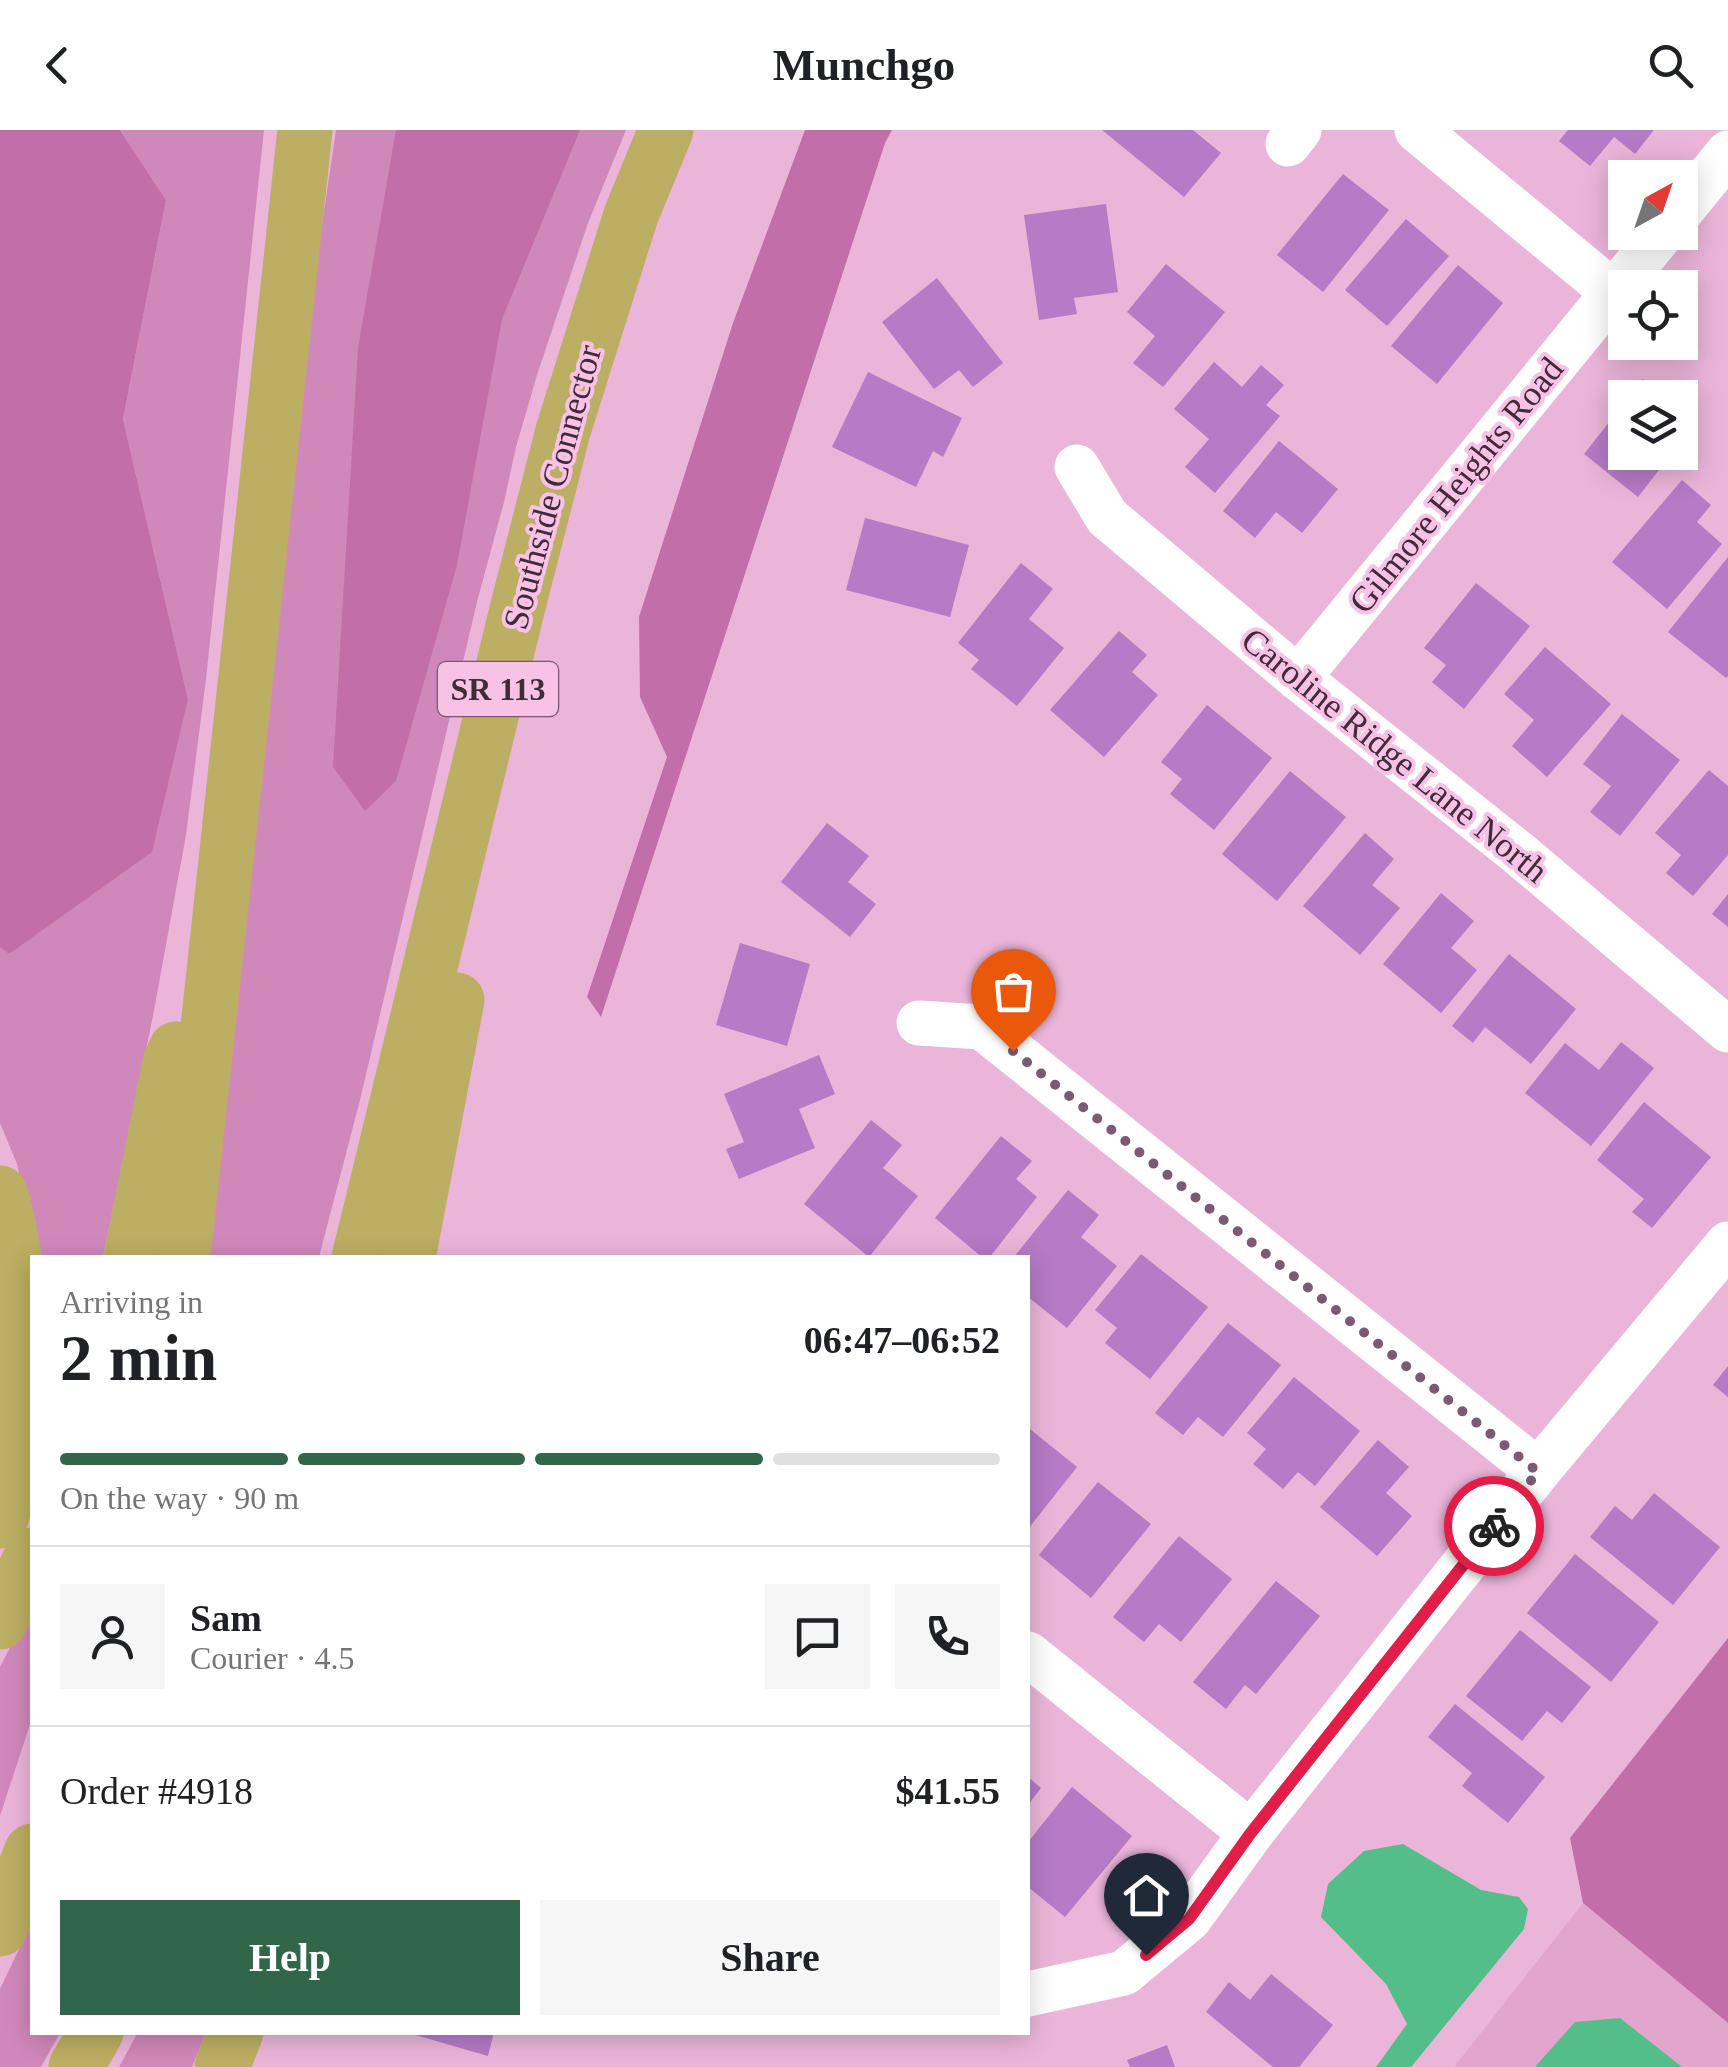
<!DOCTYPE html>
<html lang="en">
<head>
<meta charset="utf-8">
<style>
	:root { --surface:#fff; --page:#f6f6f6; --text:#202124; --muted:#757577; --line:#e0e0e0; --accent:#32664a }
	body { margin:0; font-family:"Times New Roman",serif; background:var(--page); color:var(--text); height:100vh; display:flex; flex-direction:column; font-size:38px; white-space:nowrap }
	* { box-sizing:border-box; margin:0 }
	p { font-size:32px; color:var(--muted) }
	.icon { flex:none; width:55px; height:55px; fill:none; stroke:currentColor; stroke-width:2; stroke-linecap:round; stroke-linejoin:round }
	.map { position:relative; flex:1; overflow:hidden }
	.sheet { position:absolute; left:30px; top:1125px; width:1000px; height:780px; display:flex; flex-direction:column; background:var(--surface); border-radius:0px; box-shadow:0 5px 25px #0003 }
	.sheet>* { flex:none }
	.needle { width:65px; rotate:40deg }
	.buttons { position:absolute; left:1608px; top:30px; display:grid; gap:20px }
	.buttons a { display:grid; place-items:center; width:90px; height:90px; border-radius:0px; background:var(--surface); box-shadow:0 5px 25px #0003; font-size:50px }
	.pin { position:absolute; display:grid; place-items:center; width:85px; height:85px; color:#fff; margin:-102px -42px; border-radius:50% 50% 50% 0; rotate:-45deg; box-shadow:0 0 10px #0007 }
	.pin .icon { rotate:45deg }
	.courier { position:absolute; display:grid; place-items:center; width:100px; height:100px; margin:-50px; border:8px solid #e11d48; border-radius:50%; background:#fff; color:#222; box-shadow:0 2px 12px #0007 }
	.head em { font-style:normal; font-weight:600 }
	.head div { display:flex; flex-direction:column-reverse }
	.head { display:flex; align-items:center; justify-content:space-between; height:170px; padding:0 30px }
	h1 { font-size:65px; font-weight:600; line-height:75px }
	.bar { display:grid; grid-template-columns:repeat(4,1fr); gap:15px 10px; align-content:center; height:120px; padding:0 30px }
	.bar i { height:12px; border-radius:8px; background:var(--line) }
	.bar .on { background:var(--accent) }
	.bar p { grid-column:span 4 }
	.line { display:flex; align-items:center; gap:25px; padding:0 30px; border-top:2px solid var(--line) }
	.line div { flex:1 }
	.round { display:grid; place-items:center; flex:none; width:105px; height:105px; border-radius:0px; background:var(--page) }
	.primary-button { display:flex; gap:20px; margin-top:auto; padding:20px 30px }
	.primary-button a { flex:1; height:115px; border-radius:0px; background:var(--accent); color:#fff; font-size:40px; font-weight:600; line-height:115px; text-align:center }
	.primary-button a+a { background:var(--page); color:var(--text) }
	header { display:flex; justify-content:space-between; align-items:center; height:130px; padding:0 30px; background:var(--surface); font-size:45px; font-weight:600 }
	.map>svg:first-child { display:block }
	.built { fill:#e2a6ce }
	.green { fill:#d088ba }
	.forest { fill:#c26fa9 }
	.water { fill:#53be89 }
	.building { fill:#b67ac6 }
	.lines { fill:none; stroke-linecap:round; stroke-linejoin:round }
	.minor { stroke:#fff; stroke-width:45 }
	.motorway { stroke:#bcae63; stroke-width:55 }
	.done { stroke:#7c5b71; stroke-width:10; stroke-dasharray:0 18 }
	.route { stroke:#e11d48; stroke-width:12 }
	.labels { text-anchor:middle; stroke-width:8; stroke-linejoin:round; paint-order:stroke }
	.shield { fill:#f8c1e6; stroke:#77586d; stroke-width:2.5 }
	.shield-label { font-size:32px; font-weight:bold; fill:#402b39 }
	.street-label { font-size:35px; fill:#402b39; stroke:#f8c1e6 }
</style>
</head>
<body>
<header><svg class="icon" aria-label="back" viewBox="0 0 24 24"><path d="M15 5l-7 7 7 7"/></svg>Munchgo<svg class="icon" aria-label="search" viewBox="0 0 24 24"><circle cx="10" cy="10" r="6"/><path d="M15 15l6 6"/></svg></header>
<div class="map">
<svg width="1728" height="1937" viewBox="0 0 1728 1937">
	<rect width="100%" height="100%" fill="#ebb5d9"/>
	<!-- built -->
	<path class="built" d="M1583,1773L1728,1893V1937H1454Z"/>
	<!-- green -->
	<g class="green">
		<path d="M120,0H264L206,549L186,705L153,886L103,1127H37L17,1034L0,993V817L10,824L188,569L123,289L166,70Z"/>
		<path d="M336,0H626L588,93L537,245L516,317L504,372L477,472L360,970L319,1127L206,1128L315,142Z"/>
		<path d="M32,1475V1588L0,1686V1537Z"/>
		<path d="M32,1792V1902L60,1903L41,1937H0V1859Z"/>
		<path d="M138,1902H206V1903L192,1937H119Z"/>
	</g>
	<!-- forest -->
	<g class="forest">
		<path d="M0,0H120L166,70L123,289L188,569L152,722L9,824L0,817Z"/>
		<path d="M396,0H580L502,189L457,435L396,651L365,681L333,637L358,218Z"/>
		<path d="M805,0H892L885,13L601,887L587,867L667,627L640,567L639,487L733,193Z"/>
		<path d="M1728,1508V1893L1583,1773L1570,1708Z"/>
	</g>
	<!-- water -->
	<g class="water">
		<path d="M1403,1714L1481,1760L1519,1767L1528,1779L1524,1799L1411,1937H1376L1407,1894L1386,1854L1321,1787L1328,1754L1364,1721Z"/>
		<path d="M1620,1888L1682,1937H1535L1575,1892Z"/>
	</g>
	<!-- building -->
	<g class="building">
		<path d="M1102,0H1193L1221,23L1184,67Z"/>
		<path d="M1568,0H1654L1635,24L1614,7L1590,36L1559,11Z"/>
		<path d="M1343,44L1389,80L1323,162L1277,125Z"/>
		<path d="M1106,74L1118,162L1074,168L1077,184L1039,190L1024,85Z"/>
		<path d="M1406,89L1449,126L1387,196L1345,160Z"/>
		<path d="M1166,134L1225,182L1163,257L1133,233L1155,206L1127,182Z"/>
		<path d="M1458,135L1503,173L1437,254L1391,216Z"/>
		<path d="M937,148L1003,233L973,257L959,240L934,259L882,192Z"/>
		<path d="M1214,232L1242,257L1261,235L1284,255L1266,275L1280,286L1215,363L1185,337L1209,309L1174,279Z"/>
		<path d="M868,242L962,288L943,327L933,321L916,357L832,317Z"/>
		<path d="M1643,249L1667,268H1629Z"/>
		<path d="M1625,272V322H1673L1638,367L1584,324Z"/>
		<path d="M1279,311L1338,359L1302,403L1276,382L1255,408L1223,381Z"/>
		<path d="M1682,350L1711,375L1697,392L1722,414L1667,479L1612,432Z"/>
		<path d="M865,388L969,415L950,487L846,460Z"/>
		<path d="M1728,427V546L1726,548L1668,502Z"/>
		<path d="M1021,433L1053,459L1029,489L1064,518L1017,576L971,539L979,530L958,513Z"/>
		<path d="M1476,453L1530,496L1464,579L1432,552L1446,535L1424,518Z"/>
		<path d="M1119,501L1147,525L1132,542L1158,565L1104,627L1050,580Z"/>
		<path d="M1545,517L1611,574L1547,647L1512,616L1534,590L1504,564Z"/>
		<path d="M1207,575L1272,628L1214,700L1170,664L1182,649L1161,632Z"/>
		<path d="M1622,584L1680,630L1620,706L1590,682L1611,656L1583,634Z"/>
		<path d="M1709,640L1728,656V725L1693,766L1666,743L1681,725L1655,703Z"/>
		<path d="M1290,641L1346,687L1277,771L1222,724Z"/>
		<path d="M827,693L869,726L848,752L876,774L850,807L781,752Z"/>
		<path d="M1365,703L1394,729L1372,755L1400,778L1360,825L1303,776Z"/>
		<path d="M1441,763L1474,791L1451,818L1477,840L1441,883L1383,834Z"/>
		<path d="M1728,764V797L1712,784Z"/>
		<path d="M740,813L810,834L787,916L716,895Z"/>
		<path d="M1509,824L1576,879L1531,934L1485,897L1473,913L1452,896Z"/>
		<path d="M1621,912L1654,938L1591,1016L1525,963L1565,913L1599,940Z"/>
		<path d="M819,925L835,964L799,979L815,1018L739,1049L726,1019L744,1012L724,964Z"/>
		<path d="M1644,972L1711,1027L1652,1098L1632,1082L1644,1069L1597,1030Z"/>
		<path d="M871,990L902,1015L883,1038L918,1066L869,1127L804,1074Z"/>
		<path d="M1001,1006L1032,1031L1016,1049L1037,1067L989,1128H983L935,1088Z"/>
		<path d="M1068,1060L1099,1085L1081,1107L1117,1136L1067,1198L1028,1167V1128H1013Z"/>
		<path d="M1141,1124L1208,1177L1150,1249L1105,1213L1117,1198L1095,1180Z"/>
		<path d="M1228,1193L1281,1235L1223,1307L1198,1287L1183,1305L1155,1283Z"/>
		<path d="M1728,1236V1267L1713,1255Z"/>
		<path d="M1294,1247L1360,1301L1315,1356L1298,1342L1283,1359L1253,1334L1266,1319L1247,1303Z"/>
		<path d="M1030,1299L1077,1337L1028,1399V1303Z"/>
		<path d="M1378,1310L1409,1337L1386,1363L1412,1386L1377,1426L1320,1377Z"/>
		<path d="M1098,1352L1151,1394L1091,1468L1039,1425Z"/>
		<path d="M1654,1363L1720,1417L1673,1475L1590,1407L1615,1376L1632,1390Z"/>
		<path d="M1179,1406L1232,1449L1181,1512L1159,1494L1144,1512L1113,1487Z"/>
		<path d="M1575,1424L1659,1492L1611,1552L1527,1483Z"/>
		<path d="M1276,1451L1320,1486L1256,1564L1245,1555L1226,1579L1193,1552Z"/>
		<path d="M1520,1500L1591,1557L1562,1593L1547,1581L1522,1611L1466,1566Z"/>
		<path d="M1455,1574L1545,1647L1508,1693L1462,1656L1472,1643L1428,1607Z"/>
		<path d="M1028,1647L1041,1658L1028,1675Z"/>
		<path d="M1072,1657L1132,1706L1065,1787L1028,1757V1712Z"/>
		<path d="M1271,1844L1333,1895L1299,1937H1273L1206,1882L1229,1852L1250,1870Z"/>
		<path d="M405,1902H494L488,1926Z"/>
		<path d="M1167,1915L1175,1937H1130L1127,1930Z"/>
	</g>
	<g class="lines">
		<!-- minor -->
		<g class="minor">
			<path d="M1417,0L1614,163"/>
			<path d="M1288,14L1299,0"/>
			<path d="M1680,82L1728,23"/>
			<path d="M1077,337L1107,387L1298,548L1517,722L1728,900"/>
			<path d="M1298,548L1663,102"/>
			<path d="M919,893L982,897L1538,1341"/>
			<path d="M1028,1524L1251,1703"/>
			<path d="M1028,1864L1124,1843L1189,1789L1251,1703L1538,1341L1728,1114"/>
		</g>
		<!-- motorway -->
		<g class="motorway">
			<path d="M0,1063C6,1080 9,1098 12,1115C25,1186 28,1260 18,1331C15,1351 6,1371 0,1391"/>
			<path d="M131,1128L170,932L176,919"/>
			<path d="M183,1128L305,0"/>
			<path d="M359,1128L518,476L563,301L631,85L666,0"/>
			<path d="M408,1128L457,870"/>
			<path d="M0,1492L32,1425"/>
			<path d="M0,1799L32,1721"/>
			<path d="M76,1937L96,1902"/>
			<path d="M222,1937L236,1902"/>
		</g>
	</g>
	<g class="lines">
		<!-- done -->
		<path class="done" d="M1013,921L1538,1342L1494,1396"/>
		<!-- route -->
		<path class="route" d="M1146,1825L1189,1789L1250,1704L1494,1396"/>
	</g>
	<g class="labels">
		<!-- shield labels -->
		<rect class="shield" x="438" y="532" width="120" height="54" rx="8"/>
		<g class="shield-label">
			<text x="498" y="570">SR 113</text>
		</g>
		<!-- street labels -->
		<g class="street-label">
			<text transform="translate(1456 355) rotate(-51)" y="12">Gilmore Heights Road</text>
			<text transform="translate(552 357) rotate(-75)" y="12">Southside Connector</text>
			<text transform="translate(1395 625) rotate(39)" y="12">Caroline Ridge Lane North</text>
		</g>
	</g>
</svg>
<div class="buttons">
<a><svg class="needle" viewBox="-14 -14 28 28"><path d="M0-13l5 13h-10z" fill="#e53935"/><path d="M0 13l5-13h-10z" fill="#757577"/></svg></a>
<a><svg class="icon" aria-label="locate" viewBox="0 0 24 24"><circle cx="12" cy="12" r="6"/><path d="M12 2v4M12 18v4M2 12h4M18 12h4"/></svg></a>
<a><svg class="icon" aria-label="layers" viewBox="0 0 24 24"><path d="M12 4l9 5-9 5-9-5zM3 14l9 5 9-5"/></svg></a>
</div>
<div class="pin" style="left:1013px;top:921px;background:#ea580c"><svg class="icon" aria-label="bag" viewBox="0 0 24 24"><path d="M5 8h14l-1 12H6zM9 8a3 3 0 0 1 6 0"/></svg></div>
<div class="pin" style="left:1146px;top:1825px;background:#1f2937"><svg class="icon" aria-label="home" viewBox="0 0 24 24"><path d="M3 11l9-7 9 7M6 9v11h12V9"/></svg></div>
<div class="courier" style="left:1494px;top:1396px"><svg class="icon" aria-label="bike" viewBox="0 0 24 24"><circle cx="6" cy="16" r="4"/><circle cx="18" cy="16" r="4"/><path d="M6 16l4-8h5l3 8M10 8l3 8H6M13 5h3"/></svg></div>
<section class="sheet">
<div class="head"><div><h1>2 min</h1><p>Arriving in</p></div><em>06:47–06:52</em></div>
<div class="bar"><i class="on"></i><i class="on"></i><i class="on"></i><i></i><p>On the way · 90 m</p></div>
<div class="line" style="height:180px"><a class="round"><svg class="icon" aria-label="person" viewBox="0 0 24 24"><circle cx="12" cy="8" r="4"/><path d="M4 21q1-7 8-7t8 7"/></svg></a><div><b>Sam</b><p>Courier · 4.5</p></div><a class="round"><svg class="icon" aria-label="chat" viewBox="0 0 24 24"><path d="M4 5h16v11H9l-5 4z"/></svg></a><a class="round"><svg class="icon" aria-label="phone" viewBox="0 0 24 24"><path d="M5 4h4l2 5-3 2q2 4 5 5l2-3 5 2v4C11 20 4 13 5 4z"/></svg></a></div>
<div class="line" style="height:130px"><div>Order #4918</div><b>$41.55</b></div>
<div class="primary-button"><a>Help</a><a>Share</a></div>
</section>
</div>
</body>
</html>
